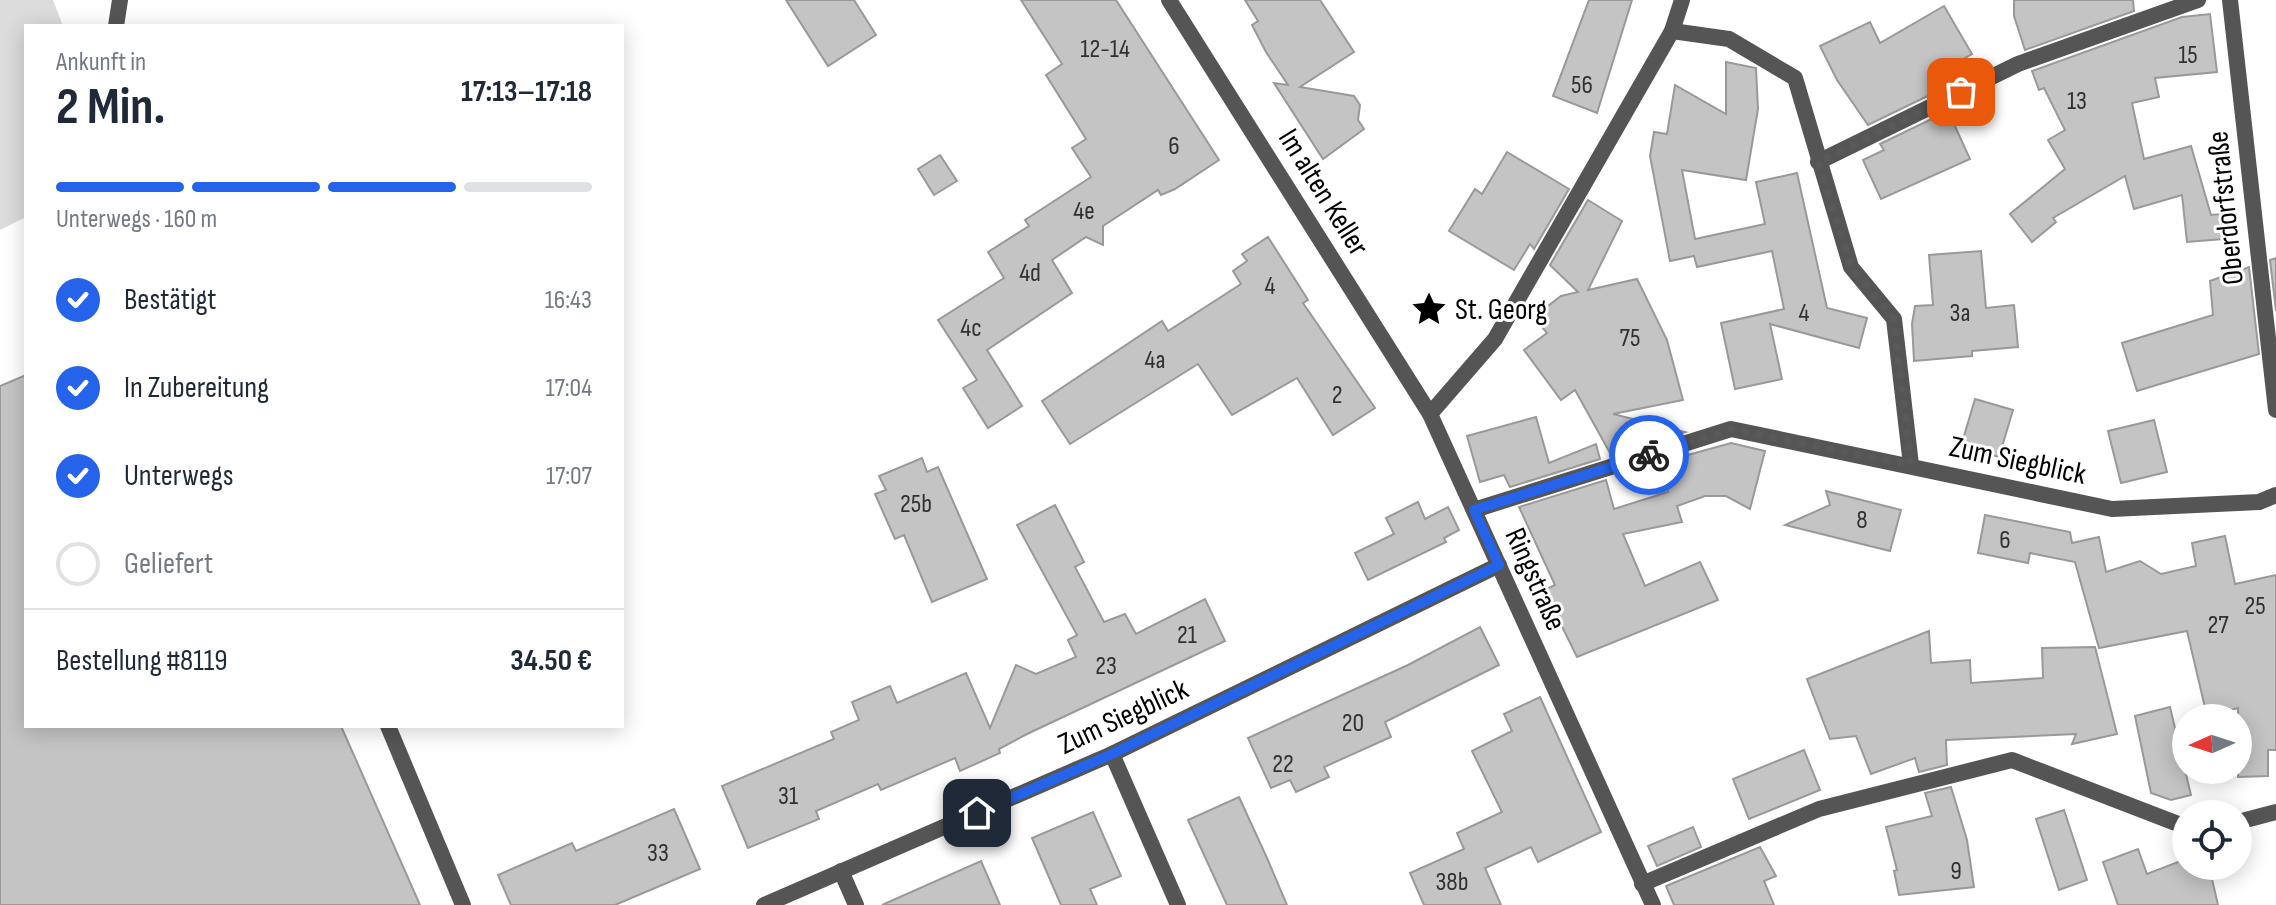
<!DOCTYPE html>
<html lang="de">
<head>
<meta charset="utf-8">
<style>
	:root { --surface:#fff; --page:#f6f6f7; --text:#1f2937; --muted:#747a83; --line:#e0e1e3; --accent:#2563eb }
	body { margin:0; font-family:"Sofia Sans Condensed",sans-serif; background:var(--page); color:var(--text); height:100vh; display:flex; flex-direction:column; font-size:30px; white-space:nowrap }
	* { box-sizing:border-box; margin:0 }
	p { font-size:26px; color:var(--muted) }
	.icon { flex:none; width:44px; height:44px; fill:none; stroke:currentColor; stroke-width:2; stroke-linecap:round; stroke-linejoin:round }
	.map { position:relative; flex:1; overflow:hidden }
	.sheet { position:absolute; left:24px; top:24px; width:600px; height:704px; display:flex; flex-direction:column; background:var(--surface); border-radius:0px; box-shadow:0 4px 20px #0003 }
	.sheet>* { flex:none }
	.needle { width:52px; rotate:267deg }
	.controls { position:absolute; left:2172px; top:704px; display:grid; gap:16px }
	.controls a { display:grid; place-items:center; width:80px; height:80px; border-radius:50%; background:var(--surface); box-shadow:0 4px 20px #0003; font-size:40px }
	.pin { position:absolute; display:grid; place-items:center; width:68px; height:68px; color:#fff; margin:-34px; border-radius:16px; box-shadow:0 4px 12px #0006 }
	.courier { position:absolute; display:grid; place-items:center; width:80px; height:80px; margin:-40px; border:6px solid #2563eb; border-radius:50%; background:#fff; color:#222; box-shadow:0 2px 10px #0007 }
	.headline em { font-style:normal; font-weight:700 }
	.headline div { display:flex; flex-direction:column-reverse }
	.headline { display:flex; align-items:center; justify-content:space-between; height:136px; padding:0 32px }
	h1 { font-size:52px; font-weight:700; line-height:60px }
	.bar { display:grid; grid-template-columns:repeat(4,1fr); gap:12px 8px; align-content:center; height:96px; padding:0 32px }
	.bar i { height:10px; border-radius:6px; background:var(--line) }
	.bar .active { background:var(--accent) }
	.bar p { grid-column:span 4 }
	.line { display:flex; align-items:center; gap:20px; padding:0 32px; border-top:2px solid var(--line) }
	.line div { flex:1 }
	ol { padding:0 32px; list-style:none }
	li { display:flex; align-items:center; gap:24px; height:88px }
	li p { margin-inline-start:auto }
	li .icon { padding:8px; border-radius:50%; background:var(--accent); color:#fff; stroke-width:4 }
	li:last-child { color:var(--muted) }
	li i { width:44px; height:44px; border:4px solid var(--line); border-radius:50% }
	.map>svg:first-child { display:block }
	.green { fill:#dcdcdc }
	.building { fill:#c4c4c4; stroke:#999; stroke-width:2 }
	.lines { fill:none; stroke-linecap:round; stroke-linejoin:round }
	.street { stroke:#555; stroke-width:16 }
	.done { stroke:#595959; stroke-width:8; stroke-dasharray:0 14.4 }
	.route { stroke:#2563eb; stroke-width:10 }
	.labels { text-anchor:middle; stroke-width:6; stroke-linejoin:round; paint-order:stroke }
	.number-label { font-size:26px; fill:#313131 }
	.street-label { font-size:30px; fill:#000; stroke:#fff }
	.poi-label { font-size:30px; fill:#000; stroke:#fff; text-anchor:start }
</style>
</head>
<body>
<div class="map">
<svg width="2276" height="905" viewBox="0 0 2276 905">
	<rect width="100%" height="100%" fill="#fff"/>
	<!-- green -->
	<path class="green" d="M0,0H53L63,26H26V217L0,230Z"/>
	<!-- building -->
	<g class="building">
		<path d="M786,0H854L876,35L828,66Z"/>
		<path d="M1021,0H1116L1219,160L1175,189L1161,195L1158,190L1103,226V245L1086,237L1052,260L1072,293L987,350L1022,406L988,428L963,388L977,380L938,320L1004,278L988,252L1029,226L1025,220L1091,177L1072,148L1086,139L1046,75L1062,64Z"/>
		<path d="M1245,0H1320L1354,52L1300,87L1354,96L1360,105L1358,120L1364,129L1323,159L1274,83L1288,85L1266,52L1252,25L1258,21Z"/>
		<path d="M1589,0H1632L1597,113L1553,96Z"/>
		<path d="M2014,0H2133L2134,11L2025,50L2014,16Z"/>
		<path d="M1944,6L1972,54L1929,78L1938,91L1868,125L1837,80L1820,46L1870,22L1880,43Z"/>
		<path d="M2210,14L2217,72L2155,78L2159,97L2132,103L2144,159L2191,146L2211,215L2221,214L2223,239L2187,242L2182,195L2134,209L2125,176L2053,218L2056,222L2032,242L2010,214L2065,169L2048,140L2065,130L2044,88L2039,90L2032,71L2182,17Z"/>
		<path d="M1726,62L1756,68L1758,109L1746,180L1682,170L1695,239L1765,224L1756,182L1797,173L1827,308L1867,318L1859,348L1770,324L1782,379L1735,389L1721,323L1784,309L1772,251L1697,267L1694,256L1670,261L1650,156L1654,132L1667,134L1675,85L1726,114Z"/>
		<path d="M1948,111L1970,159L1881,199L1863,160L1884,150L1880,144Z"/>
		<path d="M1507,152L1569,189L1534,249L1530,244L1514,270L1449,231L1475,189L1482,194Z"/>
		<path d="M940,155L957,181L934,195L918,169Z"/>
		<path d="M1588,200L1622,221L1588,290L1637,279L1667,340L1683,400L1613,414L1685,432L1653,442L1651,437L1610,453L1575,390L1561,400L1524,350L1547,333L1534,317L1561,296L1578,292L1550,265Z"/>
		<path d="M1268,237L1308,300L1303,303L1375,408L1333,435L1297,378L1232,415L1198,364L1070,444L1042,401L1162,321L1168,331L1241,284L1233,271L1247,261L1242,254Z"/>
		<path d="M1981,251L1986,308L2014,305L2018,347L1972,351V356L1914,361L1912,324L1915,306L1933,305L1929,255Z"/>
		<path d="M2276,258V311L2270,260Z"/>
		<path d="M2249,267L2259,354L2137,391L2122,343L2213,315L2210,281Z"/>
		<path d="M26,375V726H341L420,905H0V386Z"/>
		<path d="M1975,399L2013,410L1999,457L1961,446Z"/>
		<path d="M1536,417L1549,463L1596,444L1600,459L1510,487L1504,475L1480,482L1467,436Z"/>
		<path d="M2154,420L2167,472L2121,483L2108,431Z"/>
		<path d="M1731,443L1765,451L1750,509L1726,496H1705L1677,506L1682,522L1623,534L1645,586L1700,562L1718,600L1577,657L1544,590L1555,585L1519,507L1606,480L1614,509L1668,492L1659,463Z"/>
		<path d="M922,458L927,472L938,467L987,579L932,602L904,535L895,539L875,494L886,490L879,476Z"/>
		<path d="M1826,491L1901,510L1890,551L1785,525L1830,505Z"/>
		<path d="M1418,502L1425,519L1448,507L1459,530L1444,538L1446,542L1368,580L1355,553L1394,534L1386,518Z"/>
		<path d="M1055,505L1084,562L1075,567L1104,622L1125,614L1136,634L1205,599L1225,641L1027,734L999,749L1000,753L960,771L955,758L881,790L878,784L816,811L819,819L748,848L722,786L834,739L831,732L859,720L852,702L890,686L897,703L966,673L990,728L1016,665L1036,674L1076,657L1068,640L1077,635L1017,525Z"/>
		<path d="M1985,515L2070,532L2072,543L2099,537L2106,572L2140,561L2161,574L2196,566L2192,543L2225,536L2235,584L2276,575V750H2268V776L2238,777V708L2207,716L2187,631L2099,648L2075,562L2030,553L2028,563L1978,553Z"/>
		<path d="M1480,627L1499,665L1385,722L1391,737L1324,767L1329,777L1296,792L1290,780L1271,788L1248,738L1408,665Z"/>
		<path d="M1929,631L1931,663L1970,660L1971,683L2043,678L2042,648L2095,647L2117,734L2072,744L2076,734L1946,740L1947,765L1919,772L1915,758L1871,774L1856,736L1830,739L1807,679Z"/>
		<path d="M1540,697L1601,832L1538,862L1531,847L1485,868L1501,905H1424L1410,873L1464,849L1457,833L1502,812L1472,751L1512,731L1504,714Z"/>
		<path d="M2170,707L2191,795L2171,800L2151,793L2135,716Z"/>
		<path d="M1804,750L1820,790L1749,819L1733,779Z"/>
		<path d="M1951,787L1967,840L1974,887L1899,895L1894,871L1897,870L1886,827L1932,816L1925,793Z"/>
		<path d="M1239,797L1267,858L1287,905H1227L1216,881L1188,820Z"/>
		<path d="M674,809L700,869L615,905H511L498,875L572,843L576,851Z"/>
		<path d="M2064,810L2087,880L2059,890L2036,819Z"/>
		<path d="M1093,812L1121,876L1090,889L1097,905H1061L1032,838Z"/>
		<path d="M1693,827L1701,847L1657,866L1648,846Z"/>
		<path d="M1760,847L1776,876L1764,881L1774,905H1674L1666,886Z"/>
		<path d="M2138,849L2147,874L2186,859V866H2209L2218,905H2118L2103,862Z"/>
		<path d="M981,861L1000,905H882Z"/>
	</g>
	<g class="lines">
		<!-- street -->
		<g class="street">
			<path d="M1169,0L1430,414"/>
			<path d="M2230,0L2276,410"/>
			<path d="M116,26L120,0"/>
			<path d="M1672,31L1729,39L1795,78L1851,267L1894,319L1911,465"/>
			<path d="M1818,162L2018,64L2198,0"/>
			<path d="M1474,510L1731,429L2112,509L2259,502L2276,495"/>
			<path d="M388,726L463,905"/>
			<path d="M1112,754L1178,905"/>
			<path d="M2238,822L2276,812"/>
			<path d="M841,871L856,905"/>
			<path d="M1642,884L1819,809L2012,760L2186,827"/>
			<path d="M764,905L1112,754L1499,565"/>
			<path d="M1653,905L1430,414L1495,339L1672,31L1682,0"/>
		</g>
	</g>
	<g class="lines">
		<!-- done -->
		<path class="done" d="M1649,455L1731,429L1911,465L1894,319L1851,267L1818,162L1961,92"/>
		<!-- route -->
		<path class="route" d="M977,813L1112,754L1499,565L1474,510L1649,455"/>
	</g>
	<!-- icons -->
	<defs>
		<g id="sight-bare" transform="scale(2.76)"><path d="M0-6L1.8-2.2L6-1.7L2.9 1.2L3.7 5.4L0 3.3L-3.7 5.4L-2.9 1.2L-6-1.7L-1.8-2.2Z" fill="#000" stroke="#fff" stroke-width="2.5" paint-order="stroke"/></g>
	</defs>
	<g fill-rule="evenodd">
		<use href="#sight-bare" x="1429" y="309"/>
	</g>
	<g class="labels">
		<!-- number labels -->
		<g class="number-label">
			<text x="1105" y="57">12-14</text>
			<text x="2188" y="63">15</text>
			<text x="1582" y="93">56</text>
			<text x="2077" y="109">13</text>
			<text x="1174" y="154">6</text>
			<text x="1084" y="219">4e</text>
			<text x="1030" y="281">4d</text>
			<text x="1270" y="294">4</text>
			<text x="1804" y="321">4</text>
			<text x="1960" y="321">3a</text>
			<text x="971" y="336">4c</text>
			<text x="1630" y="346">75</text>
			<text x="1155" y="368">4a</text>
			<text x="1337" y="403">2</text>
			<text x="916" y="512">25b</text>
			<text x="1862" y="528">8</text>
			<text x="2005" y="548">6</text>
			<text x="2255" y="614">25</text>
			<text x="2218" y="633">27</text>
			<text x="1187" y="643">21</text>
			<text x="1106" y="674">23</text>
			<text x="1353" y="731">20</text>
			<text x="1283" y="772">22</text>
			<text x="788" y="804">31</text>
			<text x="658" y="861">33</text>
			<text x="1956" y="879">9</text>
			<text x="1452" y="890">38b</text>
		</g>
		<!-- street labels -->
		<g class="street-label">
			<text transform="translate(1324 192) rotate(58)" y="10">Im alten Keller</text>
			<text transform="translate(2225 208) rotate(-96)" y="10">Oberdorfstraße</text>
			<text transform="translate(2018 460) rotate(12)" y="10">Zum Siegblick</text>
			<text transform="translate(1536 579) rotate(66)" y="10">Ringstraße</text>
			<text transform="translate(1123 716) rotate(-25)" y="10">Zum Siegblick</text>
		</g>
		<!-- poi labels -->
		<g class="poi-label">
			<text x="1455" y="319">St. Georg</text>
		</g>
	</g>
</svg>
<div class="controls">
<a><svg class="needle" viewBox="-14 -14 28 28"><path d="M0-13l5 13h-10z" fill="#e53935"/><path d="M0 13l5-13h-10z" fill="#747a83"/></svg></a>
<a><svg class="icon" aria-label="locate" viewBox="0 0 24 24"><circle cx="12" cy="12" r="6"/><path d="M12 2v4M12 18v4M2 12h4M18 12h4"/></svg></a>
</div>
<div class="pin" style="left:1961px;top:92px;background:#ea580c"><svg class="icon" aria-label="bag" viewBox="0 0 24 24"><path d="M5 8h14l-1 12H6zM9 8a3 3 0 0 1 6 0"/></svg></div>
<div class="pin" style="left:977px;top:813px;background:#1f2937"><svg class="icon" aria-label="home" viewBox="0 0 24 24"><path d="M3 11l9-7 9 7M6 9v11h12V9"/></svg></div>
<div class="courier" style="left:1649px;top:455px"><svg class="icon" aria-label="bike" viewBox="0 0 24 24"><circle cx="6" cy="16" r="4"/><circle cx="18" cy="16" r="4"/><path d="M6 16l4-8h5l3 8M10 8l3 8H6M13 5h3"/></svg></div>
<section class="sheet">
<div class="headline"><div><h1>2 Min.</h1><p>Ankunft in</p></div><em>17:13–17:18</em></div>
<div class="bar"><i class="active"></i><i class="active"></i><i class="active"></i><i></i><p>Unterwegs · 160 m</p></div>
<ol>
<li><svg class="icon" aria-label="check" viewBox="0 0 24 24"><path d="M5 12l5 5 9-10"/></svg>Bestätigt<p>16:43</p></li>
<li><svg class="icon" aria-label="check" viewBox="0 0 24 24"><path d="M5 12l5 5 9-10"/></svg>In Zubereitung<p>17:04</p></li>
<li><svg class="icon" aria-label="check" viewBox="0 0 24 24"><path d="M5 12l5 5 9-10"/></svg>Unterwegs<p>17:07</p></li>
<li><i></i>Geliefert</li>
</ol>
<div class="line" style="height:104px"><div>Bestellung #8119</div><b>34.50 €</b></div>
</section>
</div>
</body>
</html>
